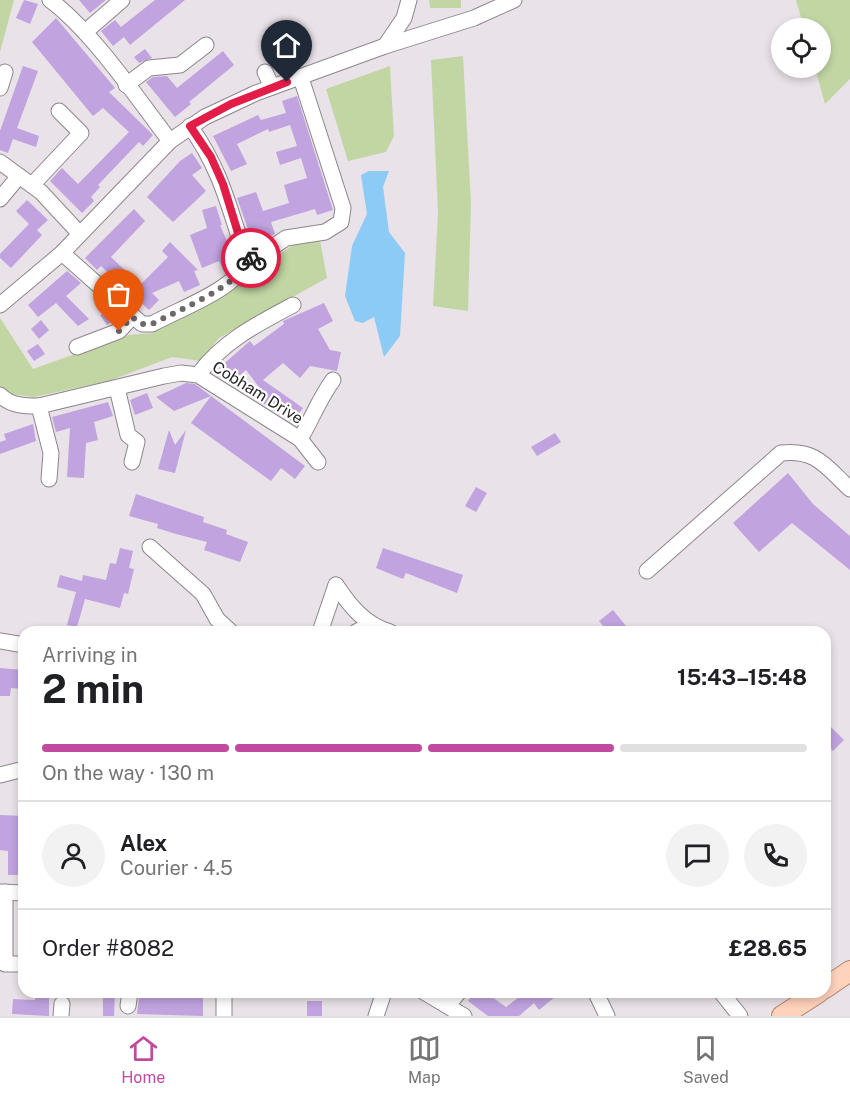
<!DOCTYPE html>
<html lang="en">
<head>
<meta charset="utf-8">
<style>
	:root { --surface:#fff; --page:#f2f2f2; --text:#202124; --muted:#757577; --line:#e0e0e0; --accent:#c24a9e }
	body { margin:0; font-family:"Public Sans",sans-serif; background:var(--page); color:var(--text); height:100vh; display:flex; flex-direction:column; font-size:22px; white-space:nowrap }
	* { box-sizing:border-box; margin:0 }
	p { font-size:20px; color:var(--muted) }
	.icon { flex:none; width:33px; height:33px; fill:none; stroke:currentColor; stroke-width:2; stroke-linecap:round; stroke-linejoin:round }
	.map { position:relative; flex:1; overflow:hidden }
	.drawer { position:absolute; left:18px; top:626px; width:813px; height:372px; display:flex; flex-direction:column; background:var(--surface); border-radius:18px; box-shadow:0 3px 9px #0003 }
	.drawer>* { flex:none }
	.fabs { position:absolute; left:771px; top:18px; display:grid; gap:12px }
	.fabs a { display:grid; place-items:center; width:60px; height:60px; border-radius:50%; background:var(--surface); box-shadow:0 3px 9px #0003; font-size:30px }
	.pin { position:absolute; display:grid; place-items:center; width:51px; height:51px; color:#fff; margin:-62px -26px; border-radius:50% 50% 50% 0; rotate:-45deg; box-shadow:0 0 6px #0007 }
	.pin .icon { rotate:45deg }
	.courier { position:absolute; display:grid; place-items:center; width:60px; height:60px; margin:-30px; border:4px solid #e11d48; border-radius:50%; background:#fff; color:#222; box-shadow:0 2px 8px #0007 }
	.headline em { font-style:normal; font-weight:700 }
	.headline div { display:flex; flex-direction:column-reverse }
	.headline { display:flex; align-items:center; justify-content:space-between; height:102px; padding:0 24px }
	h1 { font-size:39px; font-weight:700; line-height:45px }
	.bar { display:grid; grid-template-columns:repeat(4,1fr); gap:9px 6px; align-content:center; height:72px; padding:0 24px }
	.bar i { height:8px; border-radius:4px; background:var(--line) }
	.bar .selected { background:var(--accent) }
	.bar p { grid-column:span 4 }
	.line { display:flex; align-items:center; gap:15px; padding:0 24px; border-top:2px solid var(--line) }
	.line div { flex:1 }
	.round { display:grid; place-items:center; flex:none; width:63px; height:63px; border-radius:32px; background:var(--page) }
	.dock { display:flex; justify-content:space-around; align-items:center; height:84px; border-top:2px solid var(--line); background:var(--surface); font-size:16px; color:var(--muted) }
	.dock a { display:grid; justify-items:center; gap:3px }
	.dock .selected { color:var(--accent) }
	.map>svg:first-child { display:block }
	.green { fill:#c2d6a4 }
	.water { fill:#8dcbf7 }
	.building { fill:#c0a3df }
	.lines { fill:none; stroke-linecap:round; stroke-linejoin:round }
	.minor-casing { stroke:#8c868b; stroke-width:17 }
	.major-casing { stroke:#b4836b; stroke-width:22 }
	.minor { stroke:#fff; stroke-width:15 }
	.major { stroke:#ffd2bc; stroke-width:20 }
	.done { stroke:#6c686c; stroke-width:6; stroke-dasharray:0 10.8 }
	.route { stroke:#e11d48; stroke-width:8 }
	.labels { text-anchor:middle; stroke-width:4.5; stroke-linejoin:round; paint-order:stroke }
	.street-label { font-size:16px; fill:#292729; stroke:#fff }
</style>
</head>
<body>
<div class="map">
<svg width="850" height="1016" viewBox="0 0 850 1016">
	<rect width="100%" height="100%" fill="#e9e2e8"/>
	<!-- green -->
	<g class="green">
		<path d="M0,0H14L0,52Z"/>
		<path d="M429,0H461V8H430Z"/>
		<path d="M796,0H850V79L825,104L815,68H820V28H804Z"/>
		<path d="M463,56L471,203L468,311L433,306L438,213L431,60Z"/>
		<path d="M390,66L394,136L386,152L348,161L326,89Z"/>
		<path d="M320,240L327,278L219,338L201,361L172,357L109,381L34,397L3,393L0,388V318L33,369L128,335L153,333L251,279L272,259L295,244Z"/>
	</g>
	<!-- water -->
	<path class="water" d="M369,171H389L383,187L389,232L405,253L400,336L384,357L374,317L363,323L355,321L345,296L352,246L367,214L361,175Z"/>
	<!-- building -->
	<g class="building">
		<path d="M24,0L38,4L30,24L16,18Z"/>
		<path d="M79,0H106L90,13Z"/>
		<path d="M155,0H185L130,45L124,37L113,46L101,31L115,20L121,27Z"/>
		<path d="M56,18L115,88L109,92L153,135L143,146L139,142L98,185L100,187L91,197L94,201L82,213L50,181L62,168L78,184L129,132L103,108L93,116L32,42Z"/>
		<path d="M145,49L152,58L139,63L134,57Z"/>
		<path d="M223,51L234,65L189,102L191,104L175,117L146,82L153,77L167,76L177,88Z"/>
		<path d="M23,66L38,71L17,128L39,136L36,147L13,139L8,153L0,150V131Z"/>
		<path d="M297,96L333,210L317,215L315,209L271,222L275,234L253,243L237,198L256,192L263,211L289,203L284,185L307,178L301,158L280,165L276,152L297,146L290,125L269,132L268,129L237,144L247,164L231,171L213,136L258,115L261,120L286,113L282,101Z"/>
		<path d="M192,153L202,168L192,175L206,191L173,222L147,197L180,161Z"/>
		<path d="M27,200L48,220L37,230L42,235L11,268L0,258V254L29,224L16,211Z"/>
		<path d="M216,206L222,225H220L236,262L223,269L219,261L202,268L190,235L207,228L202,210Z"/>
		<path d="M134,209L145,221L111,257L140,285L168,257L162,251L170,242L198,270L194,271L200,285L184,292L179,281L152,293L159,300L149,310L101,266L97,270L85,258Z"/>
		<path d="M67,271L81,283L66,296L89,319L78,326L56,303L38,317L28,305Z"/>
		<path d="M324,303L333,321L318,329L330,350L341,352L337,371L310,366L300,378L283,363L263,380L303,408L293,422L261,402L266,396L246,370L232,382L219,368L250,341L254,346L284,324L283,321Z"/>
		<path d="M110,309L117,319L107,325L100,315Z"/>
		<path d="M41,320L49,330L39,339L31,329Z"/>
		<path d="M38,344L45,354L34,361L27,351Z"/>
		<path d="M186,383L195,384L211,396L174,411L156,397Z"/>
		<path d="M147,393L153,408L135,415L130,400Z"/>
		<path d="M211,396L305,466L295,479L281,468L271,481L191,423Z"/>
		<path d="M108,402L113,416L94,422L98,440L86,443L84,478L67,477L70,428L56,432L52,417Z"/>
		<path d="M33,424L36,441L0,454V442L6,440L4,434Z"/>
		<path d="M169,430L175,445L186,430L175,473L158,469Z"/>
		<path d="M555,433L561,442L537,456L531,447Z"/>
		<path d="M788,473L813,504L850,536V570L792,523L759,552L733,523Z"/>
		<path d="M476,487L487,493L476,512L465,506Z"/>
		<path d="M136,494L204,517L203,522L227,530L226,534L248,542L240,562L204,550L207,542L176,534L157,528L158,524L129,516Z"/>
		<path d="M120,548L133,551L129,568L134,569L128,594L124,593L120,608L85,599L77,627L67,625L76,592L57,587L60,575L82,581L83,575L106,580L110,563L116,564Z"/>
		<path d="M383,548L463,575L457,593L406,573L403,579L376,568Z"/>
		<path d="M613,610L631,632H608L599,621Z"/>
		<path d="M0,668L24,670V689L11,688L10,696H0Z"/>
		<path d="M831,727L844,740L833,751L825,743V733Z"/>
		<path d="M0,815L24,816V875H8V851L0,850Z"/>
		<path d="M35,992H49V1016L12,1014L13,999L35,1000Z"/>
		<path d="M103,992H115L114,1016H103Z"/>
		<path d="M475,992H485L506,1007L523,994L527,995L524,992H561L539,1010L534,1003L519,1016H488L468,1001Z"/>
		<path d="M139,997H203V1016L137,1014Z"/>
		<rect x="307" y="1001" width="15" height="15"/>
	</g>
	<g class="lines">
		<!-- minor casing -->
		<g class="minor-casing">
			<g id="minor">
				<path d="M50,0C93,32 137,98 170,141"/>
				<path d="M85,32L122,0"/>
				<path d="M385,46L404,18L409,0"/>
				<path d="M265,72L272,87"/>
				<path d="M126,85L149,68L180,65L206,45"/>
				<path d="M0,88L5,72"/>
				<path d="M190,126C220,169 227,200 243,249L253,255L264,253L286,238L325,232L341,222L343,208L301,78"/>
				<path d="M0,162L41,192L80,234"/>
				<path d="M32,185L81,133L59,111"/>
				<path d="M0,199L19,176"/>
				<path d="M62,253L142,324H152C185,306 236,290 253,255"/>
				<path d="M0,305L62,253L170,141L205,117L256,93L385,46L474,18L514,0"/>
				<path d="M77,347L119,331L132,317"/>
				<path d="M198,375C222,342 257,324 293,305"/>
				<path d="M117,388L128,435L137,442L132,462"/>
				<path d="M0,395C11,406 25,406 39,406L164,376L181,373L198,375L300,439L318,462"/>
				<path d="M39,406L51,453L49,479"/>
				<path d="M300,439C312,419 319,399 333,380"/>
				<path d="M150,547L203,594L217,619L231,632"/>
				<path d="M647,571L781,453C817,449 826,467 850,489"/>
				<path d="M336,585C350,606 365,625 390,632"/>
				<path d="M320,632L336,585"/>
				<path d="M356,632L371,624"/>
				<path d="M0,641L24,645"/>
				<path d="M0,775L24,769"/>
				<path d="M0,892L24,893"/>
				<path d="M5,892V964H24"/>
				<path d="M224,992V1016"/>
				<path d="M424,992L464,1016"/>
				<path d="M721,992L740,1016"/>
				<path d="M597,995L607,1016"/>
				<path d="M448,1005L459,992"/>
				<path d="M128,1006L130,992"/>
				<path d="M61,1016L62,1004"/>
				<path d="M376,1016L384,992"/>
			</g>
		</g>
		<!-- major casing -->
		<g class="major-casing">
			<g id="major">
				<path d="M825,988L850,971"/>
				<path d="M782,1016L819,992"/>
			</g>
		</g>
		<!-- minor -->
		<use href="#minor" class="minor"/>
		<!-- major -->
		<use href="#major" class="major"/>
	</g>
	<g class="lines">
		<!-- done -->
		<path class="done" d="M119,331L132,317L142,324H152C180,309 238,287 251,258"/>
		<!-- route -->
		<path class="route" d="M251,258L253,255L243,249L223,184L211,157L190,126L231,104L287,82"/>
	</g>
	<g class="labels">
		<!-- street labels -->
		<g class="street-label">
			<text transform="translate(258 392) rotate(32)" y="6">Cobham Drive</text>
		</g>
	</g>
</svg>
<div class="fabs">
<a><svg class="icon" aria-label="locate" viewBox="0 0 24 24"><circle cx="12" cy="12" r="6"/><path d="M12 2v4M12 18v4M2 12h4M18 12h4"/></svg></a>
</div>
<div class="pin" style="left:119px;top:331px;background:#ea580c"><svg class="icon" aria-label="bag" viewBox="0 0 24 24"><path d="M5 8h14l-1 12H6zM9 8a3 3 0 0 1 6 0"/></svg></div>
<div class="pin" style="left:287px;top:82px;background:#1f2937"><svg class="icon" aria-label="home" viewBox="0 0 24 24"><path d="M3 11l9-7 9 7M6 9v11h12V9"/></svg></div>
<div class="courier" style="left:251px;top:258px"><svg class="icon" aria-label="bike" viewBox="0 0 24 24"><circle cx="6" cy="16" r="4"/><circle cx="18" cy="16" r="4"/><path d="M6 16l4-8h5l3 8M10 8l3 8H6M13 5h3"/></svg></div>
<section class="drawer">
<div class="headline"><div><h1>2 min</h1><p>Arriving in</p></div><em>15:43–15:48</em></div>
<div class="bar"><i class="selected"></i><i class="selected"></i><i class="selected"></i><i></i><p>On the way · 130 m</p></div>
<div class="line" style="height:108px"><a class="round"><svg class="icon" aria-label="person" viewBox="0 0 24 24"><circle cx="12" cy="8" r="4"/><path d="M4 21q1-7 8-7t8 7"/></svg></a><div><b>Alex</b><p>Courier · 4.5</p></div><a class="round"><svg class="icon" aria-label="chat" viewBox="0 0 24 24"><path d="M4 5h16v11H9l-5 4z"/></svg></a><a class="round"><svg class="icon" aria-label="phone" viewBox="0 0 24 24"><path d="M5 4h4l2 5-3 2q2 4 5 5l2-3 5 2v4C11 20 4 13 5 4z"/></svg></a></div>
<div class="line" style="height:78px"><div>Order #8082</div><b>£28.65</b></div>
</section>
</div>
<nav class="dock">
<a class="selected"><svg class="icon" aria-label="home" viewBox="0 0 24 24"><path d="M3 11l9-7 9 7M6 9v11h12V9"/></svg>Home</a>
<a><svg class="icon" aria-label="map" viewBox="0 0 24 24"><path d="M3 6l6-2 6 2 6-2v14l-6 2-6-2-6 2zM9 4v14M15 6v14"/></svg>Map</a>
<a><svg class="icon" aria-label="saved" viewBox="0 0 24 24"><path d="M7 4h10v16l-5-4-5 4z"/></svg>Saved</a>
</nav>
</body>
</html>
